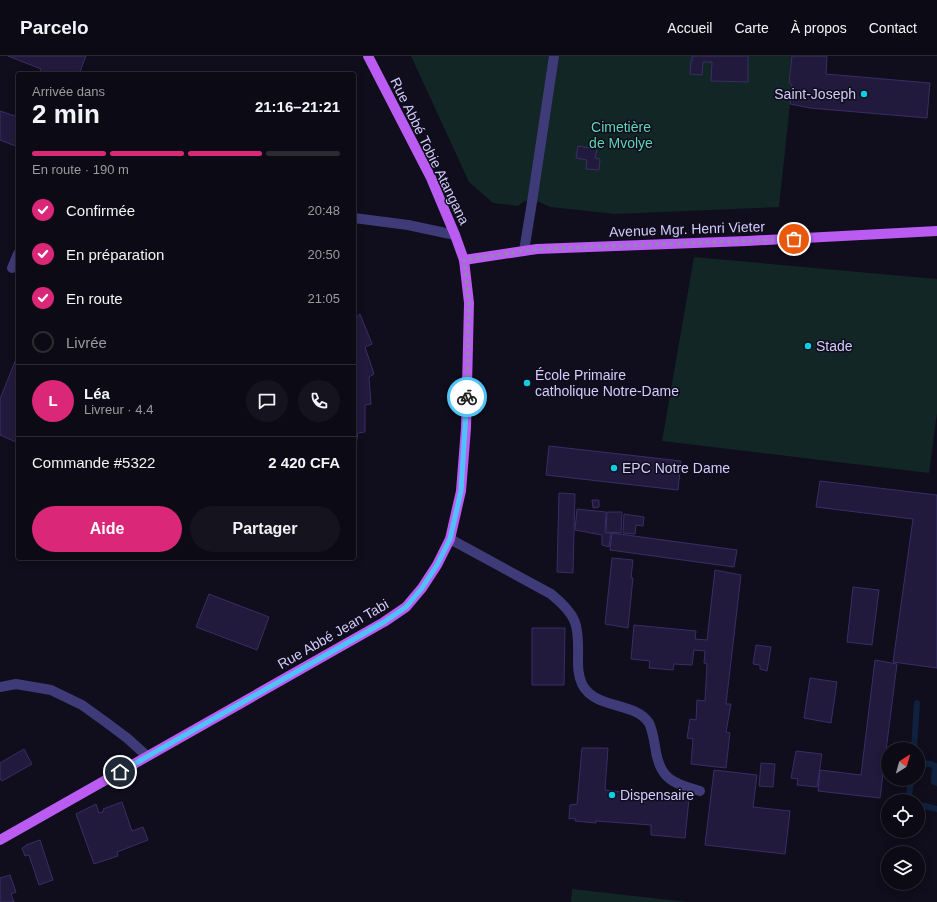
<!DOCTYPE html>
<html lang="fr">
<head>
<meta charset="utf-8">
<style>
	:root { --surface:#0c0a15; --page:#15131e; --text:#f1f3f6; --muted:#9a9aa0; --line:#2c2b34; --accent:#db2777 }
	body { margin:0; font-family:Arial,sans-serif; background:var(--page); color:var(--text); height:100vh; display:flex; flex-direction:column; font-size:15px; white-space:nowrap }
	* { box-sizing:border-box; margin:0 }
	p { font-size:13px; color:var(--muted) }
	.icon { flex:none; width:22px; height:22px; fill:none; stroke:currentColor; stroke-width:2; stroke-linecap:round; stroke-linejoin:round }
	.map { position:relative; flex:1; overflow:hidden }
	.drawer { position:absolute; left:16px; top:16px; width:340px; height:488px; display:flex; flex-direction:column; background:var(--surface); border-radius:4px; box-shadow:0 2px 10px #0003,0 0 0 1px var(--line) }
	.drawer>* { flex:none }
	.needle { width:26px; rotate:37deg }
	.tools { position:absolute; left:881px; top:686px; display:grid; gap:8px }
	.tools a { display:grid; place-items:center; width:44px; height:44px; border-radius:50%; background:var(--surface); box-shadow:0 2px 10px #0003,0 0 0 1px var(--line); font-size:20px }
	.pin { position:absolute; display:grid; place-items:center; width:34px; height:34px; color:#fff; margin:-17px; border:2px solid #fff; border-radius:50%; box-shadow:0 1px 4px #0007 }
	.courier { position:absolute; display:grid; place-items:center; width:40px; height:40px; margin:-20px; border:3px solid #4fc3f7; border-radius:50%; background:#fff; color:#222; box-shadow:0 1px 5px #0007 }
	.summary em { font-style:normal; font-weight:600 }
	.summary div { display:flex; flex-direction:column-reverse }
	.summary { display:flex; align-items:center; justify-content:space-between; height:68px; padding:0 16px }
	h1 { font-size:26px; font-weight:600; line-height:30px }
	.bar { display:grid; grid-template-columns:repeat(4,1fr); gap:6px 4px; align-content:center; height:48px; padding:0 16px }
	.bar i { height:5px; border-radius:3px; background:var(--line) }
	.bar .active { background:var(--accent) }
	.bar p { grid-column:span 4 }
	.line { display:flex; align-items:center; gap:10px; padding:0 16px; border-top:1px solid var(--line) }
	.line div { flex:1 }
	.round { display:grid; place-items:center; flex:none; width:42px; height:42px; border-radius:21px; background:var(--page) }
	ol { padding:0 16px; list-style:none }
	li { display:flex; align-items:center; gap:12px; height:44px }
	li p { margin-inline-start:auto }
	li .icon { padding:4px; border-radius:50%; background:var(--accent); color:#fff; stroke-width:4 }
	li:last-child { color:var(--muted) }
	li i { width:22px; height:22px; border:2px solid var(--line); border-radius:50% }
	.button { display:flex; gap:8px; margin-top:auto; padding:8px 16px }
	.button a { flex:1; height:46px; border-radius:24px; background:var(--accent); color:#fff; font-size:16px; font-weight:600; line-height:46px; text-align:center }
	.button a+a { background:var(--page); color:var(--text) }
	header { display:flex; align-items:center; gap:24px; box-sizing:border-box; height:56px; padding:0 20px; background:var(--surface); border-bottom:1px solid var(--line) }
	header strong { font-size:19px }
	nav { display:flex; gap:22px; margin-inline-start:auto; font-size:14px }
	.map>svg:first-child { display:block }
	.green { fill:#112625 }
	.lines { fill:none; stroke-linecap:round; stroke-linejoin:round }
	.stream { stroke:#0f213e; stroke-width:6 }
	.building { fill:#211a3c; stroke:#392e66 }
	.minor { stroke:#3e3b78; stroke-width:10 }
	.major { stroke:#ba5cf2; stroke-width:10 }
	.done { stroke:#8d89ad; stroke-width:4; stroke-dasharray:0 7.2 }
	.route { stroke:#4fc3f7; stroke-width:5 }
	.poi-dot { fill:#11cde2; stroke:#100d1c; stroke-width:1.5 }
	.labels { text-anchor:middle; stroke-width:3; stroke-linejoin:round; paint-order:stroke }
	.poi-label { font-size:14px; fill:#d1ccfb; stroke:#100d1c; text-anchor:start }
	.park-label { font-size:14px; fill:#5fd4b7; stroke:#100d1c }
	.street-label { font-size:14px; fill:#d1ccfb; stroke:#100d1c }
</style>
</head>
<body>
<header>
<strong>Parcelo</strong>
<nav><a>Accueil</a><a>Carte</a><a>À propos</a><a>Contact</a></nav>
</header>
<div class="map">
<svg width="937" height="846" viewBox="0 0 937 846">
	<rect width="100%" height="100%" fill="#100d1c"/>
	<!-- green -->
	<g class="green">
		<path d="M411,0H792L789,27L792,29L779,151L616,158L550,151L539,146L525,145L518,150L493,147L469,126Z"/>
		<path d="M694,201L937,223V357L929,417L662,385Z"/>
		<path d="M572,833L688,846H571Z"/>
	</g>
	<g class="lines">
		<!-- stream -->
		<g class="stream">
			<path d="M914,693L917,647"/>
			<path d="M918,707L931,708L935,710L934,726L937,727"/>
			<path d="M909,741L911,723"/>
			<path d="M918,751L925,750L937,753"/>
		</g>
	</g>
	<!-- building -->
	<g class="building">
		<path d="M8,0H86L79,18H39L41,13Z"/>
		<path d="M692,0H748V26L711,25L712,6H703L702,19L690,18L691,5H692Z"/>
		<path d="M792,0H827L826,18L930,27L927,62L810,52L790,48L792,29L789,27Z"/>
		<path d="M0,55L18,61V91L0,84Z"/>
		<path d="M578,90L597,93L595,102L600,103L599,114L586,113L587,104L576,102Z"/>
		<path d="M360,258L372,288L365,291L374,318L369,321L371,348L365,349V376L358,377L354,402V261L355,262Z"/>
		<path d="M18,298V387L0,379V343Z"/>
		<path d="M549,390L681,405L678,434L546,419Z"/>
		<path d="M820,425L937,439V612L893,606L913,463L816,451Z"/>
		<path d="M559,437L575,438L573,517L557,516Z"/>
		<path d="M592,444H599V451L593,452Z"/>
		<path d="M577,453L606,456L605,477H611L609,491L602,489V479L575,474Z"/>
		<path d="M607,456H622L621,477L606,476Z"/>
		<path d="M624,458L644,461L643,470L636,469L635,478L623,477Z"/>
		<path d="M612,477L737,494L734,511L610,494Z"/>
		<path d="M612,502L633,504L631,522H633L628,572L605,568Z"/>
		<path d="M715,514L741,519L726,648H731L726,676L730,677L726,712L691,708L693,683L687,682L690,663L696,664L697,644L705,645L707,608L704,607L705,595L694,594L692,609L674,608L673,614L649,612L650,605L631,603L634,569L696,575L695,583L707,584Z"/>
		<path d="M853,531L879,534L872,589L847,586Z"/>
		<path d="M209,538L269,561L257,594L196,571Z"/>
		<path d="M532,572H565L564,629H532Z"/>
		<path d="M756,589L771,591L767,615L760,613V609L753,608Z"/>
		<path d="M875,604L897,608L880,742L818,735L820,714L861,719Z"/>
		<path d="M810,622L837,626L831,667L804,662Z"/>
		<path d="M582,692H608L605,734L689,743L685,782L651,779V769L596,765V767L575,765V762L569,763L570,749L577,748Z"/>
		<path d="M24,693L32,708L2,725L0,723V707Z"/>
		<path d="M796,695L822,698L817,731L797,729L798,723L791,722Z"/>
		<path d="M761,707L775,708L773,731L759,730Z"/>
		<path d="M714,714L757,719L753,751L790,755L785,798L705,789Z"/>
		<path d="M122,746L132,775L143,771L148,784L117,796L118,800L94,808L76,758L96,748L99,757L104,755L103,753Z"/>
		<path d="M40,784L53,824L39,829L29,799L25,800L22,792L26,790V789Z"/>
		<path d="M10,819L16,836L11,838L14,846H0V822Z"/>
	</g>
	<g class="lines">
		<!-- minor -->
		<g class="minor">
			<path d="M354,162L408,169L455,179"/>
			<path d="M524,195L532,146L554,0"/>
			<path d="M12,212L18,198"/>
			<path d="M450,483L551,538C577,559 579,569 578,601C578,611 578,619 582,628C595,654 635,645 649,667C652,673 654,684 655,690C659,722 671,727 700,735"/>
			<path d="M0,631L16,628L51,634L82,649L107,667L127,682L147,700"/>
		</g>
		<!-- major -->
		<g class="major">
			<path d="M464,204L537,193L747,185L937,175"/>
			<path d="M0,784L384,566L406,551L422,532L437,509L450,483L461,435L466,372L469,247L464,204L455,179L431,122L368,0"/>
		</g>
	</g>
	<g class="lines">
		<!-- done -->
		<path class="done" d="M467,341L469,247L464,204L537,193L794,183"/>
		<!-- route -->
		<path class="route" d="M120,716L384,566L406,551L422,532L437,509L450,483L461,435L467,341"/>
	</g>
	<!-- markers -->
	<g class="poi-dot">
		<circle cx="864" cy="38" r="4"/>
		<circle cx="808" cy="290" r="4"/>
		<circle cx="527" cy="327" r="4"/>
		<circle cx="614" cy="412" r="4"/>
		<circle cx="612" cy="739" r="4"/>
	</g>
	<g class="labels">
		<!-- poi labels -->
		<g class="poi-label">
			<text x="856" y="43" text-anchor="end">Saint-Joseph</text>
			<text x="816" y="295">Stade</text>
			<text x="535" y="324">École Primaire<tspan x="535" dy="16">catholique Notre-Dame</tspan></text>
			<text x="622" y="417">EPC Notre Dame</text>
			<text x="620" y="744">Dispensaire</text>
		</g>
		<!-- park labels -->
		<g class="park-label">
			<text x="621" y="76">Cimetière<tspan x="621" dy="16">de Mvolye</tspan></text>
		</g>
		<!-- street labels -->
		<g class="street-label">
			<text transform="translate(430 95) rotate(64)" y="5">Rue Abbé Tobie Atangana</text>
			<text transform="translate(687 173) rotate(-2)" y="5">Avenue Mgr. Henri Vieter</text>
			<text transform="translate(333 578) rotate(-30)" y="5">Rue Abbé Jean Tabi</text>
		</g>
	</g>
</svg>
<div class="tools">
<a><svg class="needle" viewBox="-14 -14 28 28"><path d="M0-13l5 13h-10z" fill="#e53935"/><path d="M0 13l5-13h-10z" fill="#9a9aa0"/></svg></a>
<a><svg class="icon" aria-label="locate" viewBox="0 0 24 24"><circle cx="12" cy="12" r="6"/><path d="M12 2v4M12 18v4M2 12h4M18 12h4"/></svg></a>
<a><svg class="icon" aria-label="layers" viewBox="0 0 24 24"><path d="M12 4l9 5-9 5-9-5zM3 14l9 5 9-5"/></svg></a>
</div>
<div class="pin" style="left:794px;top:183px;background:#ea580c"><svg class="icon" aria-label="bag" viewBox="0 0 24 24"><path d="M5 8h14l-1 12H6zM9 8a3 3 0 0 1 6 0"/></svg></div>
<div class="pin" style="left:120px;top:716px;background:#1f2937"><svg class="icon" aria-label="home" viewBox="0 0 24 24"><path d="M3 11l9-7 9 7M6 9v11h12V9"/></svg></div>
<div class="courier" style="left:467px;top:341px"><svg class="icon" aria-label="bike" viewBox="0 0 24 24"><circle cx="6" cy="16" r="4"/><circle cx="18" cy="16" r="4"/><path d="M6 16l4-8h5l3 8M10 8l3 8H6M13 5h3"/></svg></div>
<section class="drawer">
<div class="summary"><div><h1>2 min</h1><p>Arrivée dans</p></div><em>21:16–21:21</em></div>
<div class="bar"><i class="active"></i><i class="active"></i><i class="active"></i><i></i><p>En route · 190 m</p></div>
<ol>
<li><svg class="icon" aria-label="check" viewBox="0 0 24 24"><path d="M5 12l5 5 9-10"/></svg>Confirmée<p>20:48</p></li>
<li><svg class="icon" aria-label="check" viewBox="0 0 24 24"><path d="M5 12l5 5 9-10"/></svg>En préparation<p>20:50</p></li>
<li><svg class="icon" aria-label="check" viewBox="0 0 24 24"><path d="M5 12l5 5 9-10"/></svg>En route<p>21:05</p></li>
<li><i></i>Livrée</li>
</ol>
<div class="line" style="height:72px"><b class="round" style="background:var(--accent);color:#fff">L</b><div><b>Léa</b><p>Livreur · 4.4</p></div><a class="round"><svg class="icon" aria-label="chat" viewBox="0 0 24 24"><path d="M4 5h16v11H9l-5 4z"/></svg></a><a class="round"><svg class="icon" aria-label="phone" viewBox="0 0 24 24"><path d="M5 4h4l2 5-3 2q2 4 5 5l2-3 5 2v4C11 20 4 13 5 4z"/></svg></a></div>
<div class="line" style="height:52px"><div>Commande #5322</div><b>2 420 CFA</b></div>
<div class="button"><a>Aide</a><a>Partager</a></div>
</section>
</div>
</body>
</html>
